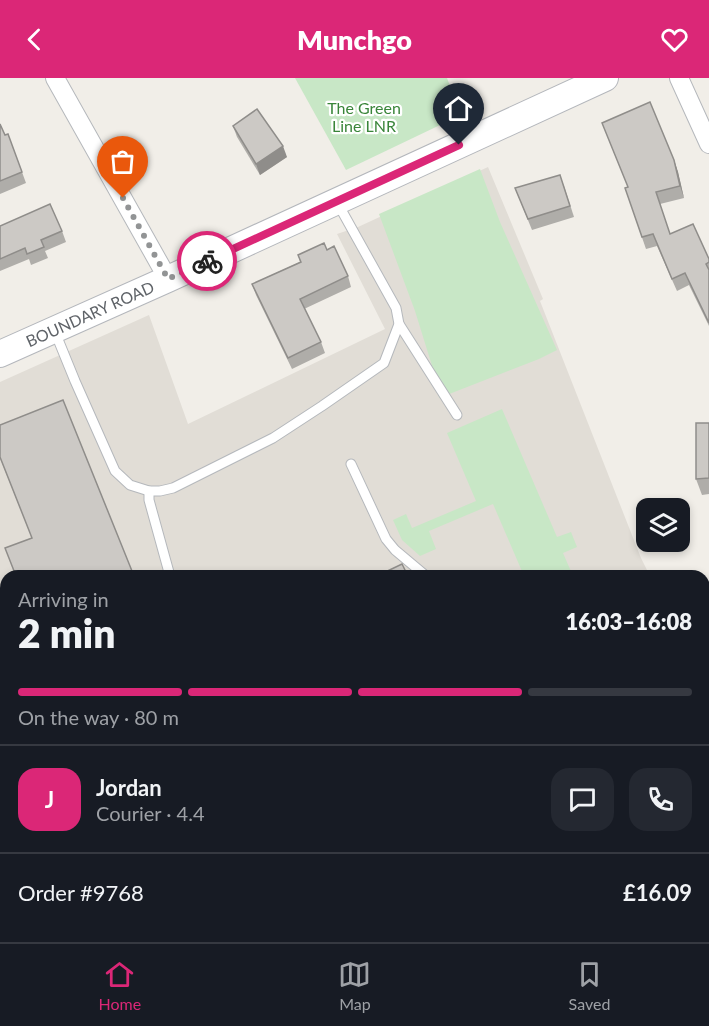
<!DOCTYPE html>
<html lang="en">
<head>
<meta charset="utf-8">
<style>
	:root { --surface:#171b24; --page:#242831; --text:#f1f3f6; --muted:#9ea1a6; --line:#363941; --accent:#db2777 }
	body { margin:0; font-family:Lato,sans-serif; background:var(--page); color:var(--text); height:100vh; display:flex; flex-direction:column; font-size:22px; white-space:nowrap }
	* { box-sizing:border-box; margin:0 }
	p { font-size:20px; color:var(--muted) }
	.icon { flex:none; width:33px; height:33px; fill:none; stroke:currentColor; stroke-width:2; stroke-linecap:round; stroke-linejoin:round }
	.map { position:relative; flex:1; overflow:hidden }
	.panel { position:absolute; left:0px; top:492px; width:710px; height:372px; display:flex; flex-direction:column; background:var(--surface); border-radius:18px 18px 0 0; box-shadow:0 3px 9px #0003 }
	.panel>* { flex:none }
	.controls { position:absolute; left:636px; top:420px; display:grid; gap:12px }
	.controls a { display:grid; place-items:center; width:54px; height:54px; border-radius:12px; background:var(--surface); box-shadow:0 3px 9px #0003; font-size:30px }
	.pin { position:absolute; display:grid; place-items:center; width:51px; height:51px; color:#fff; margin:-62px -26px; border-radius:50% 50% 50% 0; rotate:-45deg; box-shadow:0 0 6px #0007 }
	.pin .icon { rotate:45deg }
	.courier { position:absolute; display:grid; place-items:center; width:60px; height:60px; margin:-30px; border:4px solid #db2777; border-radius:50%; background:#fff; color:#222; box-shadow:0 2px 8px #0007 }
	.head em { font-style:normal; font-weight:800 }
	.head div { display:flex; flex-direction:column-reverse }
	.head { display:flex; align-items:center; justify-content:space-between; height:102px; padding:0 18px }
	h1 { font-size:39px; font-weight:800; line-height:45px }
	.bar { display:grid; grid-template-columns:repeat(4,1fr); gap:9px 6px; align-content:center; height:72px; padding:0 18px }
	.bar i { height:8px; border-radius:4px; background:var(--line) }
	.bar .current { background:var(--accent) }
	.bar p { grid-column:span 4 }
	.line { display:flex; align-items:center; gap:15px; padding:0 18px; border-top:2px solid var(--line) }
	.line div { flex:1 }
	.round { display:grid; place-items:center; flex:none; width:63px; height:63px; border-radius:18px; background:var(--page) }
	header { display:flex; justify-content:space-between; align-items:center; height:78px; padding:0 18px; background:var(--accent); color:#fff; font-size:27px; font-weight:800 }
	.tabs { display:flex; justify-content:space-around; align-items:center; height:84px; border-top:2px solid var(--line); background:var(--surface); font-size:16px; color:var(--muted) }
	.tabs a { display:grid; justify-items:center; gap:3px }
	.tabs .current { color:var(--accent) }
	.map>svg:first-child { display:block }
	.education { fill:#e1ddd6 }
	.green { fill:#c8e7c6 }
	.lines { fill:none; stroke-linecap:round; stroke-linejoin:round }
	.lane-casing { stroke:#b5b8bc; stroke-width:11 }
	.street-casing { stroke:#b5b8bc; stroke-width:20 }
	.secondary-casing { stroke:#b4b7bc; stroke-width:28 }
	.lane { stroke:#fff; stroke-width:9 }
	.street { stroke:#fff; stroke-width:18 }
	.secondary { stroke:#fff; stroke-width:26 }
	.wall { fill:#afada9 }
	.shaded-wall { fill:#8f8d8a }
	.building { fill:#ccc9c5; stroke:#8f8d8a; stroke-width:1.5 }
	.done { stroke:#929495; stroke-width:6; stroke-dasharray:0 10.8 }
	.route { stroke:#db2777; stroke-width:8 }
	.labels { text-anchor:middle; stroke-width:4.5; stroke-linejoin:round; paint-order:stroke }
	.park-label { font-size:16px; fill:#398539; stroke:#fff }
	.street-label { font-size:16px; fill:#5f6368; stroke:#fff }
</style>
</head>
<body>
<header><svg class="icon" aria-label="back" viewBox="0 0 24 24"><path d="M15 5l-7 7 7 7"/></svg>Munchgo<svg class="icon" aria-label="heart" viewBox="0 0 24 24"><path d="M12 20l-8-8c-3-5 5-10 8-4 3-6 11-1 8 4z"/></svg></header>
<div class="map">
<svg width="709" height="864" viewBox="0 0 709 864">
	<rect width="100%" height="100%" fill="#f1eee8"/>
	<!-- education -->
	<path class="education" d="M488,89L543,221L540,223L641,480L650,498H6V858H704V778L709,789V864H0V304L149,237L188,346L385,251L337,156L358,149Z"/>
	<!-- green -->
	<g class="green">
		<path d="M295,0H447L461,37L346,92Z"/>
		<path d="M480,91L500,144L557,272L539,281L439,320L438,307L415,233L379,136Z"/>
		<path d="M502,331L557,459L571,454L577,469L563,475L573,498H524L493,426L429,453L436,471L420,478L402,462L393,442L406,436L412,450L476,423L447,355Z"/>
		<path d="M704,635L709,647V789L704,778Z"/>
		<path d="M704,798L709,811V864H609L607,858H704Z"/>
	</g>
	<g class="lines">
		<!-- lane casing -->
		<g class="lane-casing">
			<g id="lane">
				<path d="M399,246L457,337"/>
				<path d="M55,254L75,303L115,393L130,407L149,413H160L173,410L273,360L322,328L384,285L399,246L396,230L338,126"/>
				<path d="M351,386L386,461L395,472L426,498"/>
				<path d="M149,413V422L170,498"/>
				<path d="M260,858L262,864"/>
				<path d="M161,864L176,858"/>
			</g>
		</g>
		<!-- street casing -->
		<g class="street-casing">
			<g id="street">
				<path d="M55,0L168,201"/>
				<path d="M679,0L709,66"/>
			</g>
		</g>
		<!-- secondary casing -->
		<g class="secondary-casing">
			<path id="secondary" d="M0,276L168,201L605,0"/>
		</g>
		<!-- lane -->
		<use href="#lane" class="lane"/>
		<!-- street -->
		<use href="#street" class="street"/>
		<!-- secondary -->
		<use href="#secondary" class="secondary"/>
	</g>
	<!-- wall -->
	<g class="wall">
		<path d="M602,45L674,82L678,94L684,120L660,126L670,156L709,181V248L689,207L677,213L657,168L646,171L625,110L628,109Z"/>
		<path d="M0,46L5,57L8,56L26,105L0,116Z"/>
		<path d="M233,48L287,79L260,97L237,59Z"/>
		<path d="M564,108L574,139L532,152L515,110Z"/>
		<path d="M0,148L62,153L66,164L45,173L48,180L31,187L29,181L0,193Z"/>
		<path d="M327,172L348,198L351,209L304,231L321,264L325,275L292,291L256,217L252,206L300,184L298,177Z"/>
		<path d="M63,322L134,498H16L32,460L0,380V347Z"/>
		<path d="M709,345V416L702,417L696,401Z"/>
		<path d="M6,589V684V683L0,686V591Z"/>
		<path d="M6,740V858H131L117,864H11L8,858L0,862V742Z"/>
		<path d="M276,858H300L301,859L289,864H279Z"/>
		<path d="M344,858H408L394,864H346Z"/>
	</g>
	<!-- shaded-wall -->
	<g class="shaded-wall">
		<path d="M283,68L287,79L260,97L256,86Z"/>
		<path d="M674,82L678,94L684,120L680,108Z"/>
	</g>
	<!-- building -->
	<g class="building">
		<path d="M650,24L674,82L680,108L656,114L670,156L693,146L709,181V184L706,186L709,192V245L685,195L672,201L653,156L642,159L625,110L628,109L602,45Z"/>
		<path d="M257,31L283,68L256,86L233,48Z"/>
		<path d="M0,46L5,57L8,56L22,94L0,103Z"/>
		<path d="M560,97L570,128L528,141L515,110Z"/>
		<path d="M50,126L62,153L41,162L44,169L27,176L25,170L0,181V148Z"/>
		<path d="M324,165L327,172L334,168L348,198L300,221L321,264L288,280L252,206L301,184L298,177Z"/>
		<path d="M63,322L132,493L120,498H16L5,470L32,460L0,379V347Z"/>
		<path d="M696,345H709V400L696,401Z"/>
		<path d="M402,486L408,498H377Z"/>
		<path d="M6,589V682L2,672L0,673V591Z"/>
		<path d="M6,740V851L4,847L0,849V742Z"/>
		<path d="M9,858H101L87,864H12Z"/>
		<path d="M345,858H380L382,864H347Z"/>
		<path d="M460,858H491L494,864H463Z"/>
	</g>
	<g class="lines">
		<!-- done -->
		<path class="done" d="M123,120L168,201L207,183"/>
		<!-- route -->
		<path class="route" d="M207,183L459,67"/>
	</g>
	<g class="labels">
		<!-- park labels -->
		<g class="park-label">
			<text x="364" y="36">The Green<tspan x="364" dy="18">Line LNR</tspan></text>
		</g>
		<!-- street labels -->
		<g class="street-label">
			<text transform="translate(90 236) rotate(-24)" y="6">BOUNDARY ROAD</text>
		</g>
	</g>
</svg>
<div class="controls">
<a><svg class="icon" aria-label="layers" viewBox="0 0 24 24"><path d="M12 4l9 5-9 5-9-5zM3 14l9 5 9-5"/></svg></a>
</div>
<div class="pin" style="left:123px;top:120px;background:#ea580c"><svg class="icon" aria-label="bag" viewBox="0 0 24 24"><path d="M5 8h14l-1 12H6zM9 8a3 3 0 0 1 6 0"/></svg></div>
<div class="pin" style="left:459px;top:67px;background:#1f2937"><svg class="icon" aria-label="home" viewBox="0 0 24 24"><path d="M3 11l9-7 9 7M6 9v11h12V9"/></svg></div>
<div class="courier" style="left:207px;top:183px"><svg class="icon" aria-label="bike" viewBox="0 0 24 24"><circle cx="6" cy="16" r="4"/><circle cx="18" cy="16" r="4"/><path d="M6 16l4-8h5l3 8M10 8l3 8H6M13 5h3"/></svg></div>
<section class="panel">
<div class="head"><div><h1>2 min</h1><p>Arriving in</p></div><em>16:03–16:08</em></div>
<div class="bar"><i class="current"></i><i class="current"></i><i class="current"></i><i></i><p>On the way · 80 m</p></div>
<div class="line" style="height:108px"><b class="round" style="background:var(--accent);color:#fff">J</b><div><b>Jordan</b><p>Courier · 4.4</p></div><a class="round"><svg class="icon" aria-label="chat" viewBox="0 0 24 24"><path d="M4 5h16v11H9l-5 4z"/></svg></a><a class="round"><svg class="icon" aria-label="phone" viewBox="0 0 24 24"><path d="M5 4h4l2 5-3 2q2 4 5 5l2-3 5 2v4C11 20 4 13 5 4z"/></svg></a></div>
<div class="line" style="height:78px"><div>Order #9768</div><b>£16.09</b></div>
</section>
</div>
<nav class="tabs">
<a class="current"><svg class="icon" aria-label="home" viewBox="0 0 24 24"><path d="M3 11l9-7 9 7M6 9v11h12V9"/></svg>Home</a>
<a><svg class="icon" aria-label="map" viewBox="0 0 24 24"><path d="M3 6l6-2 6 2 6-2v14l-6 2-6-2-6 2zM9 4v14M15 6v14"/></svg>Map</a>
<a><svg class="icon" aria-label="saved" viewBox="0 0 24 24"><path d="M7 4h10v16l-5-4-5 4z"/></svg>Saved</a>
</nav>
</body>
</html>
